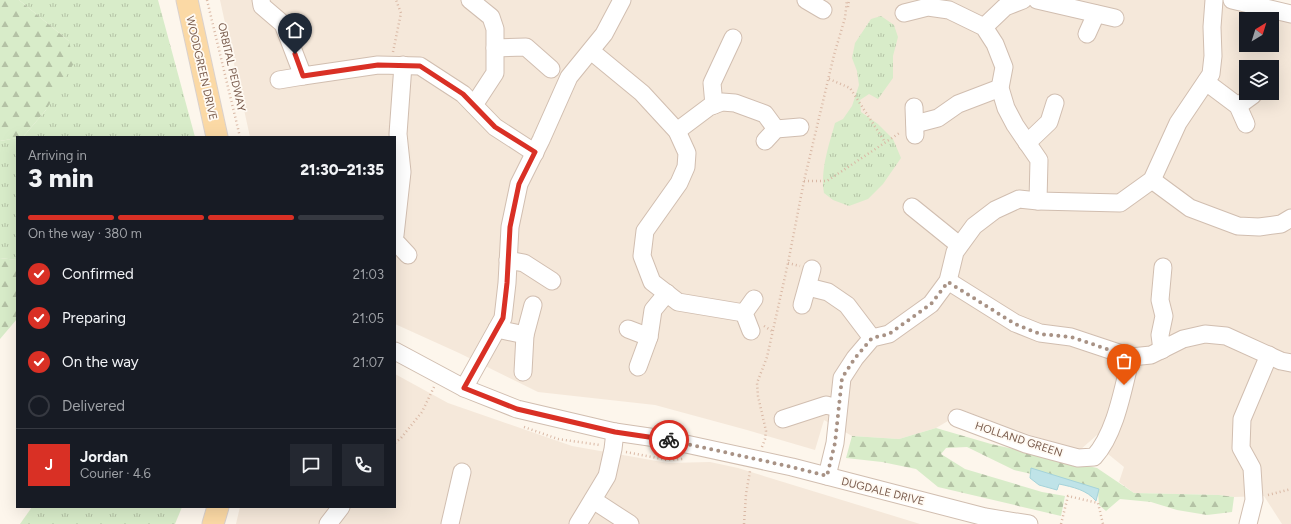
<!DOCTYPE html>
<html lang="en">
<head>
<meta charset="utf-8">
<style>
	:root { --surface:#171b24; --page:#242831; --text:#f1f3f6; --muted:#9ea1a6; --line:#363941; --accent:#d93025 }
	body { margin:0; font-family:Figtree,sans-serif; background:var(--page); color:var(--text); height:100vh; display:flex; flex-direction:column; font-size:15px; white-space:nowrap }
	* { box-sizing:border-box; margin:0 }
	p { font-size:13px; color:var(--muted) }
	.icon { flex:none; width:22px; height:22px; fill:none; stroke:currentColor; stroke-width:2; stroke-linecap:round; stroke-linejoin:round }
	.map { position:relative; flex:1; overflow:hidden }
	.details { position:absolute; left:16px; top:136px; width:380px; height:372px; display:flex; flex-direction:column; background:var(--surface); border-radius:0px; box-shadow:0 4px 16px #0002 }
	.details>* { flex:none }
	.needle { width:26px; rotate:38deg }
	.tools { position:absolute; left:1239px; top:12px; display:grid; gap:8px }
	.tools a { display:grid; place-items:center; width:40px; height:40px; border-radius:0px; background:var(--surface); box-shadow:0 4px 16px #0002; font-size:20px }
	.pin { position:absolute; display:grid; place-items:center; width:34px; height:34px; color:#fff; margin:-41px -17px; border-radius:50% 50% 50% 0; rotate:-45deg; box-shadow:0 0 4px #0007 }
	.pin .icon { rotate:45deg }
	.courier { position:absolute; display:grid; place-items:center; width:40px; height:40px; margin:-20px; border:3px solid #d93025; border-radius:50%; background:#fff; color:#222; box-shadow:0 1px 5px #0007 }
	.head em { font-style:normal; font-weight:800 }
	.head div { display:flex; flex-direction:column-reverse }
	.head { display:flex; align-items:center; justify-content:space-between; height:68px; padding:0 12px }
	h1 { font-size:26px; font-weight:800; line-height:30px }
	.bar { display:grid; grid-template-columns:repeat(4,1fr); gap:6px 4px; align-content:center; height:48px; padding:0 12px }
	.bar i { height:5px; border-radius:3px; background:var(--line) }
	.bar .on { background:var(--accent) }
	.bar p { grid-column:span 4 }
	.line { display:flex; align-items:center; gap:10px; padding:0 12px; border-top:1px solid var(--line) }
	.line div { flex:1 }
	.round { display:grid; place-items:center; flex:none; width:42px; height:42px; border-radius:0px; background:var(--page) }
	ol { padding:0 12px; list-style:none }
	li { display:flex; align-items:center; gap:12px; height:44px }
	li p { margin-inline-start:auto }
	li .icon { padding:4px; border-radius:50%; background:var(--accent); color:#fff; stroke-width:4 }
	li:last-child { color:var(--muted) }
	li i { width:22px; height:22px; border:2px solid var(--line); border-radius:50% }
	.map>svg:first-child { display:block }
	.residential { fill:#f5e8da; fill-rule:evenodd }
	.grass { fill:url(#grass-tufts) }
	.forest { fill:url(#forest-firs) }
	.water { fill:#bfe3e8; stroke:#a5d3da }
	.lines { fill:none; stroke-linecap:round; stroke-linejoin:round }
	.minor-casing { stroke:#d1beb0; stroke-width:19 }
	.major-casing { stroke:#dad1cd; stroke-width:23 }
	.path { stroke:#d9b8a5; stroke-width:2.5; stroke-dasharray:1 3; stroke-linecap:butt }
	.minor { stroke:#fff; stroke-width:17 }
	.major { stroke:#fbd9a5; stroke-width:21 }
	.done { stroke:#a89285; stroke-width:4; stroke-dasharray:0 7.2 }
	.route { stroke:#d93025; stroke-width:5 }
	.labels { text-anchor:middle; stroke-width:3.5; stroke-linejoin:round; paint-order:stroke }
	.street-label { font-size:11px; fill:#7a5c4d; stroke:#fffaf3 }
</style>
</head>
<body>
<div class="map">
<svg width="1291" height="524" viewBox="0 0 1291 524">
	<defs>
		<pattern id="grass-tufts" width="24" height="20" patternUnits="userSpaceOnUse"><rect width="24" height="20" fill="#d8ecc9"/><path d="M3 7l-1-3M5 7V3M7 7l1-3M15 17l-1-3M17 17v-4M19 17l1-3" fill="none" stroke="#b4c2a5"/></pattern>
		<pattern id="forest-firs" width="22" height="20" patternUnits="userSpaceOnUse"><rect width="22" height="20" fill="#d8ecc9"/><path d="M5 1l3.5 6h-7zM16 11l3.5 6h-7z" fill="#b4c2a5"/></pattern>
	</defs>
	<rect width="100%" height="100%" fill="#fdf6ec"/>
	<!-- residential -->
	<g class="residential">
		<path d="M220,0H1268L1291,5V524H1282L1264,496L1234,497L1219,495L1134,493L1119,482L1124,467L1108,454L1097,435L1080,450L1030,435L965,411L936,428L899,439L852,436L824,420L815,450L747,430L655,405L538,392L459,353L395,324V137H250ZM1246,19H1272V45H1246ZM1246,67H1272V93H1246Z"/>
		<path d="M395,374L448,403L572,446L668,463L710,462L738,468L920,524H236L240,507H395Z"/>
	</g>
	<!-- grass -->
	<g class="grass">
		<path d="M19,0H158L195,137H21H23L46,110L69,41Z"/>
		<path d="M881,16L894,25L898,37L893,56V78L878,99L869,94L860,100L861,112L878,124L893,139L901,158L883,184L868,199L849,206L833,200L824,193C820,170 829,145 835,123L843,119L852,106L859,85L857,71L852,58L855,43L871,19Z"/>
		<path d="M17,138V260L0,258V141Z"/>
		<path d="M32,507H182L175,524H20Z"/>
	</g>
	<!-- forest -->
	<g class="forest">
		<path d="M0,0H19L69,41L74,63L46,110L23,137L0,141Z"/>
		<path d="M0,258L17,260V319L0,339Z"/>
		<path d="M936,428L991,444L1097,468L1134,493L1219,495L1234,497L1232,512L1207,515L1177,510L1151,502L1120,499L1106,511L1099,505L1098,492L1063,481L1014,470L967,447L946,448L941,454L965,469L1042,492L1065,496L1061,516L938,487L916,469L882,462L846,458L852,436L899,439Z"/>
	</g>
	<!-- water -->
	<path class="water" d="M1031,468L1099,489L1096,501C1087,490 1073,487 1059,484L1057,490L1039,485L1030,478Z"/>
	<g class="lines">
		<!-- minor casing -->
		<g class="minor-casing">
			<g id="minor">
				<path d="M261,0L262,6L283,24L303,76L378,65L420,66L463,94L495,127L535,153"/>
				<path d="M470,0L491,17L495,29V73L474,105"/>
				<path d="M806,0L823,10"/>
				<path d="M1037,0L1115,18"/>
				<path d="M1232,0L1291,14"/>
				<path d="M904,13L928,7L949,10L984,27L995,44L1004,67L1000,88L1006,108L1015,125L1039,160L1038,201"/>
				<path d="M984,27L1005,7L1023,0"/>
				<path d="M1087,34L1096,14"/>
				<path d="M495,48L526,47L551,69"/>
				<path d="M591,51L642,93L677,131L687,153L686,167L679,183L645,231L642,256L652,282L678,302L744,313"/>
				<path d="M279,80L303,76"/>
				<path d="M1206,82L1238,106L1246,124"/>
				<path d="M714,105L712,83L733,38"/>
				<path d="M1238,106L1253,95"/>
				<path d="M914,107L915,135"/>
				<path d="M915,124L938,118L958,104L1000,88"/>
				<path d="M677,131L709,107L722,102L735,103L765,114L776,129"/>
				<path d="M765,141L776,129L800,127"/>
				<path d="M1027,143L1049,122L1055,103"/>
				<path d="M1152,180L1190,208L1238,226L1259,227L1281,224L1291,218"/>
				<path d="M912,207L959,245"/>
				<path d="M395,235L402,172L398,134L403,65"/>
				<path d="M395,241L408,255"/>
				<path d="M508,260L524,263L552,281"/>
				<path d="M948,281L1015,323L1040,333L1071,337L1131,357L1151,355L1183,339L1205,334L1226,336L1281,361L1291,363"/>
				<path d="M808,287L828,292L847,305L872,338"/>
				<path d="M802,305L812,269"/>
				<path d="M497,329L525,335L533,305"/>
				<path d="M628,329L649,337"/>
				<path d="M751,331L744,313L754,299"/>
				<path d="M1162,350L1160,335L1164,316L1160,300L1163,267"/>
				<path d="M395,351L464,388L517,409L615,432L663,439L792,467L985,517L1029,524"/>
				<path d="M638,367L649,337L653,310L667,293"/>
				<path d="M523,372L525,335"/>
				<path d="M464,388L503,318L507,283L510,227L519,184L541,140L569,77L604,34L622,0"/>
				<path d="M957,418L1026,444L1078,458L1094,457C1116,433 1123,388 1131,357"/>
				<path d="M783,419L826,405L838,408"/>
				<path d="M827,476L835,443L842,378L855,358L872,338L889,334L931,304L948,281L955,252L974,226L995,210L1019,199L1038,201L1120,203L1152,180L1178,123L1211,74L1213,56L1212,27L1214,0"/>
				<path d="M593,500L630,524"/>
				<path d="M328,524L341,507"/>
				<path d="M450,524L462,472"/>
				<path d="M578,524L607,476L613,449L615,432"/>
				<path d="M1248,524L1254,500L1252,468L1241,448L1242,419L1269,355"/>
			</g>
		</g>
		<!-- major casing -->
		<g class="major-casing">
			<g id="major">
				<path d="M187,0L217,137"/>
				<path d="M213,524L218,507"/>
			</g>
		</g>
		<!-- path -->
		<g class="path">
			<path d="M207,0L240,137"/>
			<path d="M848,7L849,0"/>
			<path d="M393,52L401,13L396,0"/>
			<path d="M829,79L850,88L885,142"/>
			<path d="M804,181H827L901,132"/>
			<path d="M788,263L800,266"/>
			<path d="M764,326L772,331"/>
			<path d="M524,427L558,439L600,445"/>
			<path d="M395,443L401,438L422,412L434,387"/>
			<path d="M762,447L765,439L766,431L758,396L757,383L767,357L788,263L804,181L834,55L845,18L847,0"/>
			<path d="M626,452L667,460L683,459"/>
			<path d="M1268,495L1291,489"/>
			<path d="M744,524L746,494L750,471"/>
			<path d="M1061,524L1068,496L1098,503L1103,524"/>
		</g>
		<!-- minor -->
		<use href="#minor" class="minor"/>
		<!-- major -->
		<use href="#major" class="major"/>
	</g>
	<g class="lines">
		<!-- done -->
		<path class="done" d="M669,440L792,467L827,476L835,443L842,378L855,358L872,338L889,334L931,304L948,282L1015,324L1040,334L1071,337L1131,357L1124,385"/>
		<!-- route -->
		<path class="route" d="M295,54L303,76L378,65L420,66L463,94L495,127L535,152L519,184L510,227L507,283L503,318L464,388L517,409L615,432L669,440"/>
	</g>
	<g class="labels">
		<!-- street labels -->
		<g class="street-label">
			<text transform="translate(232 67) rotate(77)" y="4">ORBITAL PEDWAY</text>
			<text transform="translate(202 68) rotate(77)" y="4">WOODGREEN DRIVE</text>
			<text transform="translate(1019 439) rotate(18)" y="4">HOLLAND GREEN</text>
			<text transform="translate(883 491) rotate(14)" y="4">DUGDALE DRIVE</text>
		</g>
	</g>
</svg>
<div class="tools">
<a><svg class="needle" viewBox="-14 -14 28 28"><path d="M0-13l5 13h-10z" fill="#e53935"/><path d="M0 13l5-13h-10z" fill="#9ea1a6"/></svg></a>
<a><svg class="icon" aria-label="layers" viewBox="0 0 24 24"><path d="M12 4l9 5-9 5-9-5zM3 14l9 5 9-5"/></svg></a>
</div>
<div class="pin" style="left:1124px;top:385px;background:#ea580c"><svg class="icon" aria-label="bag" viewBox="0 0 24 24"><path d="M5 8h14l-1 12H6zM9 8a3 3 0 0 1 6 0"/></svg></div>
<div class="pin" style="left:295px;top:54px;background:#1f2937"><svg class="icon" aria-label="home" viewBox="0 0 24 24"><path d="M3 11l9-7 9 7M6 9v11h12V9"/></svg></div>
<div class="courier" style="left:669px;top:440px"><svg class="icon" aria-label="bike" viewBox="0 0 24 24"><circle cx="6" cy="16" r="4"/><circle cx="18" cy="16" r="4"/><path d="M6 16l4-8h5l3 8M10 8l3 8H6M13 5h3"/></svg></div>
<section class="details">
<div class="head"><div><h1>3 min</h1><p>Arriving in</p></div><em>21:30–21:35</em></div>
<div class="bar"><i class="on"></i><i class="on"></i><i class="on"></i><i></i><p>On the way · 380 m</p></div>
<ol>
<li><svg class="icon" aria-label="check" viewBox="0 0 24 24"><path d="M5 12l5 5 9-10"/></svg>Confirmed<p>21:03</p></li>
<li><svg class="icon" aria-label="check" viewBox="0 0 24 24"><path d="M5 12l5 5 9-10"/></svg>Preparing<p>21:05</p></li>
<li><svg class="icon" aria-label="check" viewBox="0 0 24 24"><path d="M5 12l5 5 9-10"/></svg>On the way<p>21:07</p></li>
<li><i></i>Delivered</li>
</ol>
<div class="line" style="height:72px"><b class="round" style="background:var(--accent);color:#fff">J</b><div><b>Jordan</b><p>Courier · 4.6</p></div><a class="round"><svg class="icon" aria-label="chat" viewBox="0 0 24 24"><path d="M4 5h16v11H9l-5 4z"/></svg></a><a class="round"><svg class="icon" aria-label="phone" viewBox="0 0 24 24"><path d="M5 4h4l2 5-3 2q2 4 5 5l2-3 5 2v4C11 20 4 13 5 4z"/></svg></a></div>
</section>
</div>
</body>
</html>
